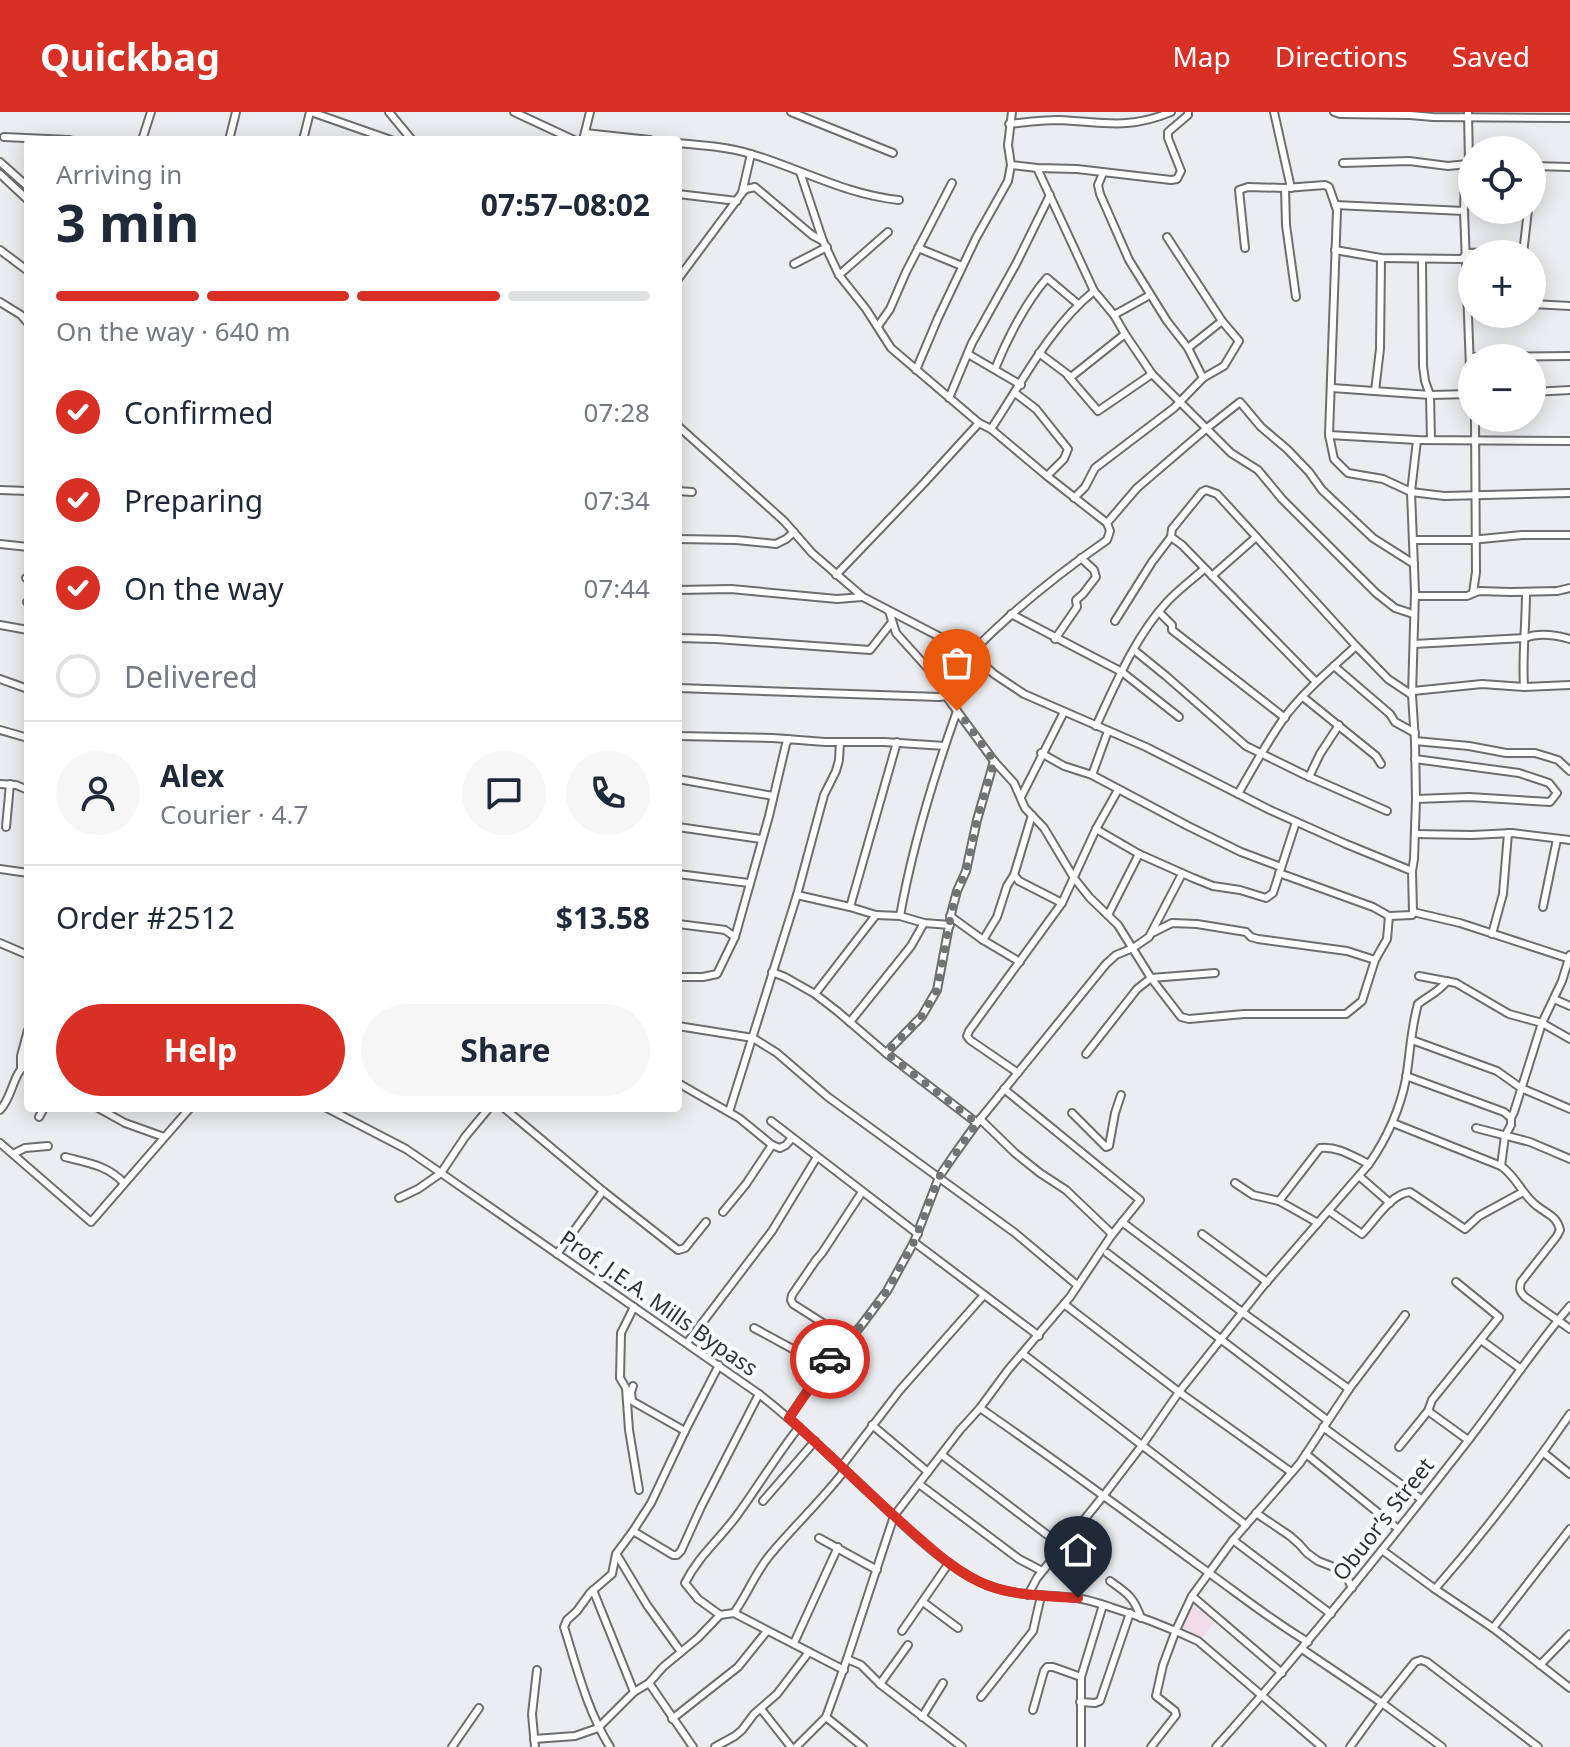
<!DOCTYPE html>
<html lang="en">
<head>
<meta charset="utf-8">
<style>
	:root { --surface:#fff; --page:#f6f6f7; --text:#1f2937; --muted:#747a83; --line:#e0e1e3; --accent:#d93025 }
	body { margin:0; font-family:"Noto Sans",sans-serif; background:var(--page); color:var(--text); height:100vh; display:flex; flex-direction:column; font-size:30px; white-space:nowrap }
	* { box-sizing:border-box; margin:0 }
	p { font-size:26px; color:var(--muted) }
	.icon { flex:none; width:44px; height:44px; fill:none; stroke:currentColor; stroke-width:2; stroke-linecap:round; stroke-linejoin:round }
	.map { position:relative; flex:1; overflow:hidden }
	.side { position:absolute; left:24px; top:24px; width:658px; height:976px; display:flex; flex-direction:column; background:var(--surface); border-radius:8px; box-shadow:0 4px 20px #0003 }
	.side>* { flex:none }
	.fabs { position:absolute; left:1458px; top:24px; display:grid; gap:16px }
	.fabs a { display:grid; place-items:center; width:88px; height:88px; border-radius:50%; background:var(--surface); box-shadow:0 4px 20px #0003; font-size:40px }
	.pin { position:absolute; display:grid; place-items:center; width:68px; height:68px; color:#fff; margin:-82px -34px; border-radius:50% 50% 50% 0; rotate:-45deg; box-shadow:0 0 8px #0007 }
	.pin .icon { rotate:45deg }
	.courier { position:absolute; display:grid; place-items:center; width:80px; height:80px; margin:-40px; border:6px solid #d93025; border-radius:50%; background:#fff; color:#222; box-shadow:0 2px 10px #0007 }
	.head em { font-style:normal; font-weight:700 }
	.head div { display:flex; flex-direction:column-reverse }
	.head { display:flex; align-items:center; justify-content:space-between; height:136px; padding:0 32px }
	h1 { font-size:52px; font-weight:700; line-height:60px }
	.bar { display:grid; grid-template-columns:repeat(4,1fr); gap:12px 8px; align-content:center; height:96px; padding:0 32px }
	.bar i { height:10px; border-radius:6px; background:var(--line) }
	.bar .current { background:var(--accent) }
	.bar p { grid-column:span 4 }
	.line { display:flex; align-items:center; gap:20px; padding:0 32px; border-top:2px solid var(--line) }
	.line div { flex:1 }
	.round { display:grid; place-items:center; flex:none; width:84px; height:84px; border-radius:42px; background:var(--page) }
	ol { padding:0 32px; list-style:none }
	li { display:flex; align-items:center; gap:24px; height:88px }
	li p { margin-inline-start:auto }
	li .icon { padding:8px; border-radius:50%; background:var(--accent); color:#fff; stroke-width:4 }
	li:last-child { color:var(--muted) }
	li i { width:44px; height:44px; border:4px solid var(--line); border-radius:50% }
	.action { display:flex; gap:16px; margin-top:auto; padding:16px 32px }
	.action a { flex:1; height:92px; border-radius:48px; background:var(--accent); color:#fff; font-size:32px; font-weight:700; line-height:92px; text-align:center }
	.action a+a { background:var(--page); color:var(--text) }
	header { display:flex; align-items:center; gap:48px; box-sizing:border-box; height:112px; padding:0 40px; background:var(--accent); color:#fff }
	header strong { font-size:38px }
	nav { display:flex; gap:44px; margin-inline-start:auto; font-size:28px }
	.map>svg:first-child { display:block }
	.commercial { fill:#f3dce9 }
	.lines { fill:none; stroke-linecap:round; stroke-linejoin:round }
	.minor-casing { stroke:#6d6e70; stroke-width:10 }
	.minor { stroke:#fff; stroke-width:6 }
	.done { stroke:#727374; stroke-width:8; stroke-dasharray:0 14.4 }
	.route { stroke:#d93025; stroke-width:10 }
	.labels { text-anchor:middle; stroke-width:8; stroke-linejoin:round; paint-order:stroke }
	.street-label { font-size:22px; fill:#313132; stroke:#f9fbfe }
</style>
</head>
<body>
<header>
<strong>Quickbag</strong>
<nav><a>Map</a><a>Directions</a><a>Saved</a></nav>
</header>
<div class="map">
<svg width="1570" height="1635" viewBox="0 0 1570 1635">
	<rect width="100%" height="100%" fill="#ecedf0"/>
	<!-- commercial -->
	<path class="commercial" d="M1194,1493L1214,1511L1201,1527L1180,1514Z"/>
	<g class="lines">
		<!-- minor casing -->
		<g class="minor-casing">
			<g id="minor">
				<path d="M311,0L391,28"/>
				<path d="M389,0L412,28"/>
				<path d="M514,0L574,28"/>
				<path d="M791,0L893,41"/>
				<path d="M1274,0L1291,76"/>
				<path d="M1334,0L1340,2L1410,3L1433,5L1570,6"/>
				<path d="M1468,0L1469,52L1465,59L1464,99L1471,282"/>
				<path d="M1009,12C1026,10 1043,8 1059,8C1103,10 1128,18 1171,0"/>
				<path d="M585,21L650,28"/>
				<path d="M4,25L70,28"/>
				<path d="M142,28L151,0"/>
				<path d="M229,28L236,0"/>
				<path d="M303,28L310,0"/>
				<path d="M583,28L590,0"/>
				<path d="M678,31C702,33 728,35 751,42C801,57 847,83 899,88"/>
				<path d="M0,50L28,75"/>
				<path d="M1343,51L1409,49L1448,54L1468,52"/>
				<path d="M1011,53L1037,56L1077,57L1171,68L1177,67L1181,59L1168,26V20L1188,3V0"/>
				<path d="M1532,54L1570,55"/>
				<path d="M1037,56L1094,179L1114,203L1125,222L1152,262L1231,341L1258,358L1282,387L1376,481L1395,496L1413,502"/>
				<path d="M800,60L823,129"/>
				<path d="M1103,61L1098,73L1100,82L1129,148L1167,209L1188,236L1203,266"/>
				<path d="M0,62L28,88"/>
				<path d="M1285,76L1286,113L1296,185"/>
				<path d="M742,81L751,42"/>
				<path d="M678,82L737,89"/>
				<path d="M1335,93L1464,99"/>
				<path d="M918,136L962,154"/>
				<path d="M1245,136L1239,78L1248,75L1285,76L1325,73L1329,75L1337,98L1329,323L1334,347L1348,361L1383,367L1411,380L1444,384L1570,381"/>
				<path d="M0,138L28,159"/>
				<path d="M1335,138L1381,146L1462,147L1467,141L1523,139"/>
				<path d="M1523,142L1528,98"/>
				<path d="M1422,147L1423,254L1425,269L1430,283L1431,328"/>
				<path d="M794,152L827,135"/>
				<path d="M839,163L888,120"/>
				<path d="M678,167L742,81L746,77L755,75L812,123L823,129L839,163L866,197L891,236L979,311L991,317L1047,364L1107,411L1110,419L1107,428C1058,462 1013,498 971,541"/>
				<path d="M0,190L21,203L28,211"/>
				<path d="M1532,192L1570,194"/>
				<path d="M1114,203L1150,183"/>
				<path d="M878,214L890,197L906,160L952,71"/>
				<path d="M1188,236L1222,209"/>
				<path d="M1039,241L1071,265L1125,222"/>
				<path d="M968,242L1021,273"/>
				<path d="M1470,245L1570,244"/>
				<path d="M995,257C1007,227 1026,190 1047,166L1078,192"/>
				<path d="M916,258L938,206L976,126L1008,69L1011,53L1008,33L1012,0"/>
				<path d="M1068,264L1098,299L1152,262"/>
				<path d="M1332,276L1430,283L1472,282"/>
				<path d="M1375,279L1380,237L1381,146"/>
				<path d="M1532,280L1570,278"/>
				<path d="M1015,281L1036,297L1068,337L1064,347L1047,364"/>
				<path d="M949,286L972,231L1016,152L1050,83"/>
				<path d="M678,314L784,409L812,441L863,485L971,541L994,562L1024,582L1146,635L1270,698L1346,732L1412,759L1413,800L1460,811L1570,847"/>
				<path d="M991,317C1023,269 1049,216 1094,179"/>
				<path d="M1329,323L1417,328L1570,329"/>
				<path d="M0,378L28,379"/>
				<path d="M678,379L692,380"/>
				<path d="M1074,386L1085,375L1095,356L1174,296L1203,266L1224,254L1239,229L1222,209L1167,125"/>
				<path d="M1107,411L1137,376L1207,316L1240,290L1261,315L1287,337L1309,360L1322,378L1373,426L1414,452"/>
				<path d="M678,427L736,428L776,432L786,427L794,420"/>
				<path d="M1413,428H1471L1522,423H1570"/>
				<path d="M0,432L28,435"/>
				<path d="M836,463L925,370L979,311"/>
				<path d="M1212,464L1255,426"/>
				<path d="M26,466L28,467"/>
				<path d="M678,478L731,477L837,487L862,485"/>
				<path d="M1473,481L1476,460L1475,306"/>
				<path d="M1415,484H1467L1479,479L1510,480L1557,479L1570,476"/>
				<path d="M27,490H28"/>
				<path d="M889,499L896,521L932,561L946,584L994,649L1014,671L1025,696L1044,716L1074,766L1090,786L1118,813L1151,866L1181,905L1189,907L1244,902H1346L1362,889L1375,848L1387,827L1389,804"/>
				<path d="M1159,500L1172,513V518L1285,606"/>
				<path d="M1011,502L1122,560L1179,605"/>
				<path d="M1115,509L1152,450L1171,425"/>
				<path d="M0,513L28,518"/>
				<path d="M678,526L716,527L870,538L892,510"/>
				<path d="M1055,527L1077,495L1076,488L1083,482L1096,465L1094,458L1081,446"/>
				<path d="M1414,532L1525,526C1539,520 1556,523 1570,527"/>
				<path d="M1134,538L1166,564L1246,634L1305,663L1387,699"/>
				<path d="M1334,554L1390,602L1395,610L1415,621"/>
				<path d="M0,567L28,577"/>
				<path d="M1316,570L1182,433L1171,425L1172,417L1202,380L1206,378L1217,382L1356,534"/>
				<path d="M1524,575C1522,543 1526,512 1526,480"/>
				<path d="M678,576L939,585L946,584"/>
				<path d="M1413,579L1482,572L1524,575L1570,573"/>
				<path d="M1303,585L1376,644L1381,652"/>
				<path d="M1096,614C1116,571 1135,525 1167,490C1178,478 1192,468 1204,457"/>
				<path d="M0,618L28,626"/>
				<path d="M678,624L773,626L825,630H884L945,634"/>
				<path d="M1415,629L1469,634L1506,641H1535L1558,648L1570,659"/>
				<path d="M1041,641L1064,654L1092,663L1188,714L1241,740L1281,755"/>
				<path d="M1415,647L1519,661L1549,671L1557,681L1550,690L1469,685L1416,687"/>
				<path d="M1092,663L1108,619"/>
				<path d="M1309,665L1320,642L1339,613"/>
				<path d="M678,667L773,684"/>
				<path d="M0,672L16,673L28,678"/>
				<path d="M1238,682C1253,656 1267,630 1284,606C1304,579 1331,557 1356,534L1388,567L1412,583"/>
				<path d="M1021,685L1064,600"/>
				<path d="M1032,703L1014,763L1019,769L1062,791L1096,717L1118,678"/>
				<path d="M6,715L10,672"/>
				<path d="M678,715L761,727"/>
				<path d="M1096,717L1139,742L1193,766L1213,774L1240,778L1266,786L1273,781L1296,710"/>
				<path d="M1415,722L1472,723L1512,721L1570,728"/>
				<path d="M0,757L28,761"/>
				<path d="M1412,759L1414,747L1416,687L1415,629L1412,583L1415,480L1411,380L1417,328"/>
				<path d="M1279,761L1373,795L1389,804L1412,803L1413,800"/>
				<path d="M678,762L749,771"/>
				<path d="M797,783L850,795L876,803L900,804L924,811L950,813"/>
				<path d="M850,795L897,630"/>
				<path d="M1543,795L1557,727"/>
				<path d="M1108,803L1139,742"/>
				<path d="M900,804C912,736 934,664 957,599"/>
				<path d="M950,804L983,828L1020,850"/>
				<path d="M678,812L718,817L725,818L735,825"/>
				<path d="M1152,821L1172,811L1197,812L1246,820L1251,825L1258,827L1347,839L1375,848"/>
				<path d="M1492,822L1503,782L1508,721"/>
				<path d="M983,828L997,805L1007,774L1014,763"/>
				<path d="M0,831L28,843"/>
				<path d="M772,860L785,865L815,882L837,899L886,941L977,1011"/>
				<path d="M1419,864L1456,871L1509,902L1542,911L1570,927"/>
				<path d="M678,865H703L717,862L735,825L769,704L786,632L789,627"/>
				<path d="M815,882L876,803"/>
				<path d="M1554,887L1570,894"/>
				<path d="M850,910L911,834L924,811"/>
				<path d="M678,914L753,926L777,941L828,985L1015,1121L1077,1173"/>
				<path d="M1412,928L1497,959L1521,976L1570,997"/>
				<path d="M886,941L922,904L937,878L952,798L957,779L966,759L977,708L994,649"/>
				<path d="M1086,942L1137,877L1151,866L1215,861"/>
				<path d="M21,957V944L28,918"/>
				<path d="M1018,961L970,928L967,924L969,919L1062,791"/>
				<path d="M1406,964L1504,1000L1511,1006V1013L1505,1024L1501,1054"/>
				<path d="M678,971L739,1006L772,1033L780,1036L786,1033L792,1026"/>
				<path d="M98,996L125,1011L164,1025"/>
				<path d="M327,996L406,1037L441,1061L759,1282C802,1316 841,1354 881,1392C911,1420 944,1453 982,1471C1012,1485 1045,1482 1077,1486C1090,1488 1101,1492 1113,1496C1142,1505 1170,1516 1198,1529L1322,1635"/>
				<path d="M504,996L603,1079L678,1138L685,1136L706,1110"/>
				<path d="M0,998C13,985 12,961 28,951"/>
				<path d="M729,1000L797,783L824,683L836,659L839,648L840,630"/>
				<path d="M1072,1001L1106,1035L1109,1034L1115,1001L1121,983"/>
				<path d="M39,1005L44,996"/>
				<path d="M1511,1006L1514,1000L1542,911L1562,869L1570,843"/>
				<path d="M980,1007L1015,1041L1040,1061L1066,1078L1110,1120L1111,1124"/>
				<path d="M771,1009L918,1122"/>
				<path d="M1393,1011L1501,1054C1517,1065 1522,1083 1537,1094C1547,1102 1557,1104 1560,1118L1557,1124L1521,1170C1519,1177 1520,1180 1525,1185L1570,1217"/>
				<path d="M1476,1016L1530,1030L1570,1047"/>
				<path d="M0,1031L91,1110L190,996"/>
				<path d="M13,1042L25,1036L48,1034"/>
				<path d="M65,1045C88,1051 107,1053 124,1071"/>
				<path d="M1359,1064L1390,1091"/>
				<path d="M1235,1071L1253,1083L1279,1089L1318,1111"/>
				<path d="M399,1086L418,1077L441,1061L465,1025L489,996"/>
				<path d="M1279,1089L1320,1036C1338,1034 1354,1045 1369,1052"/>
				<path d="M1329,1099L1362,1122C1375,1109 1390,1082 1410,1080L1465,1117L1479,1104L1523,1080"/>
				<path d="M723,1100L746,1072L772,1033"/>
				<path d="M1122,1110L1242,1200L1349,1277"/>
				<path d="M1202,1122L1267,1170"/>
				<path d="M914,1130L1039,1224"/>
				<path d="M1107,1141L1327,1308"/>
				<path d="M557,1142L603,1079"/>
				<path d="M1064,1192L1179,1280L1291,1360"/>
				<path d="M634,1195L621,1221L620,1266L626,1276L629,1318L639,1378"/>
				<path d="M754,1216L824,1254"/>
				<path d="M848,1227L793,1192L791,1188L792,1183L816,1148L822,1141L862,1080"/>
				<path d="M1481,1228L1521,1257"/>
				<path d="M687,1231L772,1119L817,1045"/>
				<path d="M1023,1242L1246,1413"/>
				<path d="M633,1274L631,1280L632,1289L685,1319"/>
				<path d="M980,1296C1054,1347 1126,1400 1198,1453C1235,1479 1269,1507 1308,1530"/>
				<path d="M1428,1299L1468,1328"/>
				<path d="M789,1306L824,1254L860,1215L887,1179L914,1130L939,1065L954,1043L977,1011L1106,852L1116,843L1133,836L1149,825L1182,762"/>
				<path d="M872,1313L928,1360"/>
				<path d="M799,1315C777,1343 759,1373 738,1402C721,1426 699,1443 685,1471L698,1487L720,1503L734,1501L844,1558"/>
				<path d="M1323,1315L1421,1387"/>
				<path d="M1399,1335L1428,1299L1432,1288L1499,1205L1456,1170"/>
				<path d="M1544,1341L1570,1362"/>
				<path d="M1306,1342L1398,1417"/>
				<path d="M942,1343L1062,1434"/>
				<path d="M841,1355L900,1278L984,1183"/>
				<path d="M919,1372L1019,1447L1042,1459"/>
				<path d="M763,1389L815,1329"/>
				<path d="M1256,1401L1290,1424L1299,1432L1307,1441L1318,1449L1344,1459L1352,1476"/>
				<path d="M633,1419L673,1443H677L681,1439L701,1395L759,1282"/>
				<path d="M819,1426L877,1458"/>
				<path d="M1233,1428L1331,1502"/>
				<path d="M1382,1438L1435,1477L1493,1516L1570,1576"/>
				<path d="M617,1443L647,1493L681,1540"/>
				<path d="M1110,1469C1127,1481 1134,1485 1141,1506"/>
				<path d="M1435,1477C1483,1422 1528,1363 1570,1302"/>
				<path d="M593,1478L634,1580"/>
				<path d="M1028,1483L1037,1466L1104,1383L1143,1332L1179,1280L1264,1173L1369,1052C1387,1026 1400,997 1406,967C1410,942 1411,916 1418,892C1428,884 1439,880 1447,869"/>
				<path d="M1192,1484L1282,1561"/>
				<path d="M923,1490L958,1516"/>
				<path d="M734,1501C747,1483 755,1461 770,1443C794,1414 822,1388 845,1358"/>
				<path d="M1493,1516L1570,1417"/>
				<path d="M902,1519L949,1451"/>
				<path d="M794,1531L838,1435"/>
				<path d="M1302,1537L1382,1591L1350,1635"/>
				<path d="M847,1547L861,1553L880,1572L962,1635"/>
				<path d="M1540,1553L1570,1522"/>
				<path d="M649,1571L693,1635"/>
				<path d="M880,1572L908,1533"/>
				<path d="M981,1585L1033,1519L1041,1484"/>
				<path d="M1080,1590L1095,1591L1100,1589L1130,1501"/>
				<path d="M761,1597L791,1635"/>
				<path d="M1033,1598L1044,1559L1047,1555H1053L1081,1565"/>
				<path d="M826,1605L863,1635"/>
				<path d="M922,1605L943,1571"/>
				<path d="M672,1607L738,1555L767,1519"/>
				<path d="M534,1627L575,1624L598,1616L634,1580L649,1571L663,1555L698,1526L720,1503"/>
				<path d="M452,1635L479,1596"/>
				<path d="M535,1635L532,1602L537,1558"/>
				<path d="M610,1635C587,1598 577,1556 564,1515L567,1508L577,1499L590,1481L612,1462L616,1442L633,1419L651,1391L685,1319L719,1253"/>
				<path d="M715,1635L735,1624L742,1618L754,1602L777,1582L809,1540"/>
				<path d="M796,1635L826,1605L847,1547L894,1404L960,1318L980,1296L1008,1258L1070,1185L1111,1124L1140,1088L1004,977"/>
				<path d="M1081,1635V1565L1103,1493"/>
				<path d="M1151,1635L1176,1603L1175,1599L1156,1584L1163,1553L1176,1518L1192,1484L1233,1428L1300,1351L1349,1277L1405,1203"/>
				<path d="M1216,1635C1304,1537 1386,1434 1467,1330C1502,1285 1533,1237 1570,1194"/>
				<path d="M1442,1635L1382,1591L1415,1550L1421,1548L1427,1550L1538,1635"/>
			</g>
		</g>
		<!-- minor -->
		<use href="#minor" class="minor"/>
	</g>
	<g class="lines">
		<!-- done -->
		<path class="done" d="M830,1247L860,1215L887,1179L914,1130L939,1065L977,1011L886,941L922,904L937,878L952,798L957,779L966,759L977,708L994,649L964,607L957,599"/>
		<!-- route -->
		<path class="route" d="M830,1247L789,1306C830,1343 870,1383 911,1419C934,1439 958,1462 987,1473C1016,1484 1047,1484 1078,1486"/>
	</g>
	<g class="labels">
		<!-- street labels -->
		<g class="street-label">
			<text transform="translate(659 1191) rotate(35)" y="8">Prof. J.E.A. Mills Bypass</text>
			<text transform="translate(1383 1407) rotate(-52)" y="8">Obuor’s Street</text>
		</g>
	</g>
</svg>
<div class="fabs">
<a><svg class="icon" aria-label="locate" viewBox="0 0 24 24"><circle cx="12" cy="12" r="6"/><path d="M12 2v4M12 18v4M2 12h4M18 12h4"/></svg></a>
<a>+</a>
<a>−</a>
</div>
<div class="pin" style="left:957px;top:599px;background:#ea580c"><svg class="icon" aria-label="bag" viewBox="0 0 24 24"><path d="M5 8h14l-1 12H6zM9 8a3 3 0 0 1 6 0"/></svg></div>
<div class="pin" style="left:1078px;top:1486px;background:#1f2937"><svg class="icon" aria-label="home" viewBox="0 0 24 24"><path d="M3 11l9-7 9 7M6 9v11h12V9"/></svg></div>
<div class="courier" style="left:830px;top:1247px"><svg class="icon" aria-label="car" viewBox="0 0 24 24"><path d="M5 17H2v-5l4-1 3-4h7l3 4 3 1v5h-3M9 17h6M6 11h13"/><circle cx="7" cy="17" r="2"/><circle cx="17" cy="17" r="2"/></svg></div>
<section class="side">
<div class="head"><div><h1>3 min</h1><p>Arriving in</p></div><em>07:57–08:02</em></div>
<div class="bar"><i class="current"></i><i class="current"></i><i class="current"></i><i></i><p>On the way · 640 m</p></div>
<ol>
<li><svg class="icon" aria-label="check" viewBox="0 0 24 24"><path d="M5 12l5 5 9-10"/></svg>Confirmed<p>07:28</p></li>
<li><svg class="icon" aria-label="check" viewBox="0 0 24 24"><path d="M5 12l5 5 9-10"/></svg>Preparing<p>07:34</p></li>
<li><svg class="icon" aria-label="check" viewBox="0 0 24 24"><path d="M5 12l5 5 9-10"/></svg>On the way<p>07:44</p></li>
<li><i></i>Delivered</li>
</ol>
<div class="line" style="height:144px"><a class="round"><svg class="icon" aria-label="person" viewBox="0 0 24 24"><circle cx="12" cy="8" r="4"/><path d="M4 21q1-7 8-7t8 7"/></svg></a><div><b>Alex</b><p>Courier · 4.7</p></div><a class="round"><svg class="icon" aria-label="chat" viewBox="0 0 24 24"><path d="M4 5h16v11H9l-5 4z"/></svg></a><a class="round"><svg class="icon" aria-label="phone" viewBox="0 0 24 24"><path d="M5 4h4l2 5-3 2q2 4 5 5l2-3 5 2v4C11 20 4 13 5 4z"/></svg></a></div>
<div class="line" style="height:104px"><div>Order #2512</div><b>$13.58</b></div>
<div class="action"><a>Help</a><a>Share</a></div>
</section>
</div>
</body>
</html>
